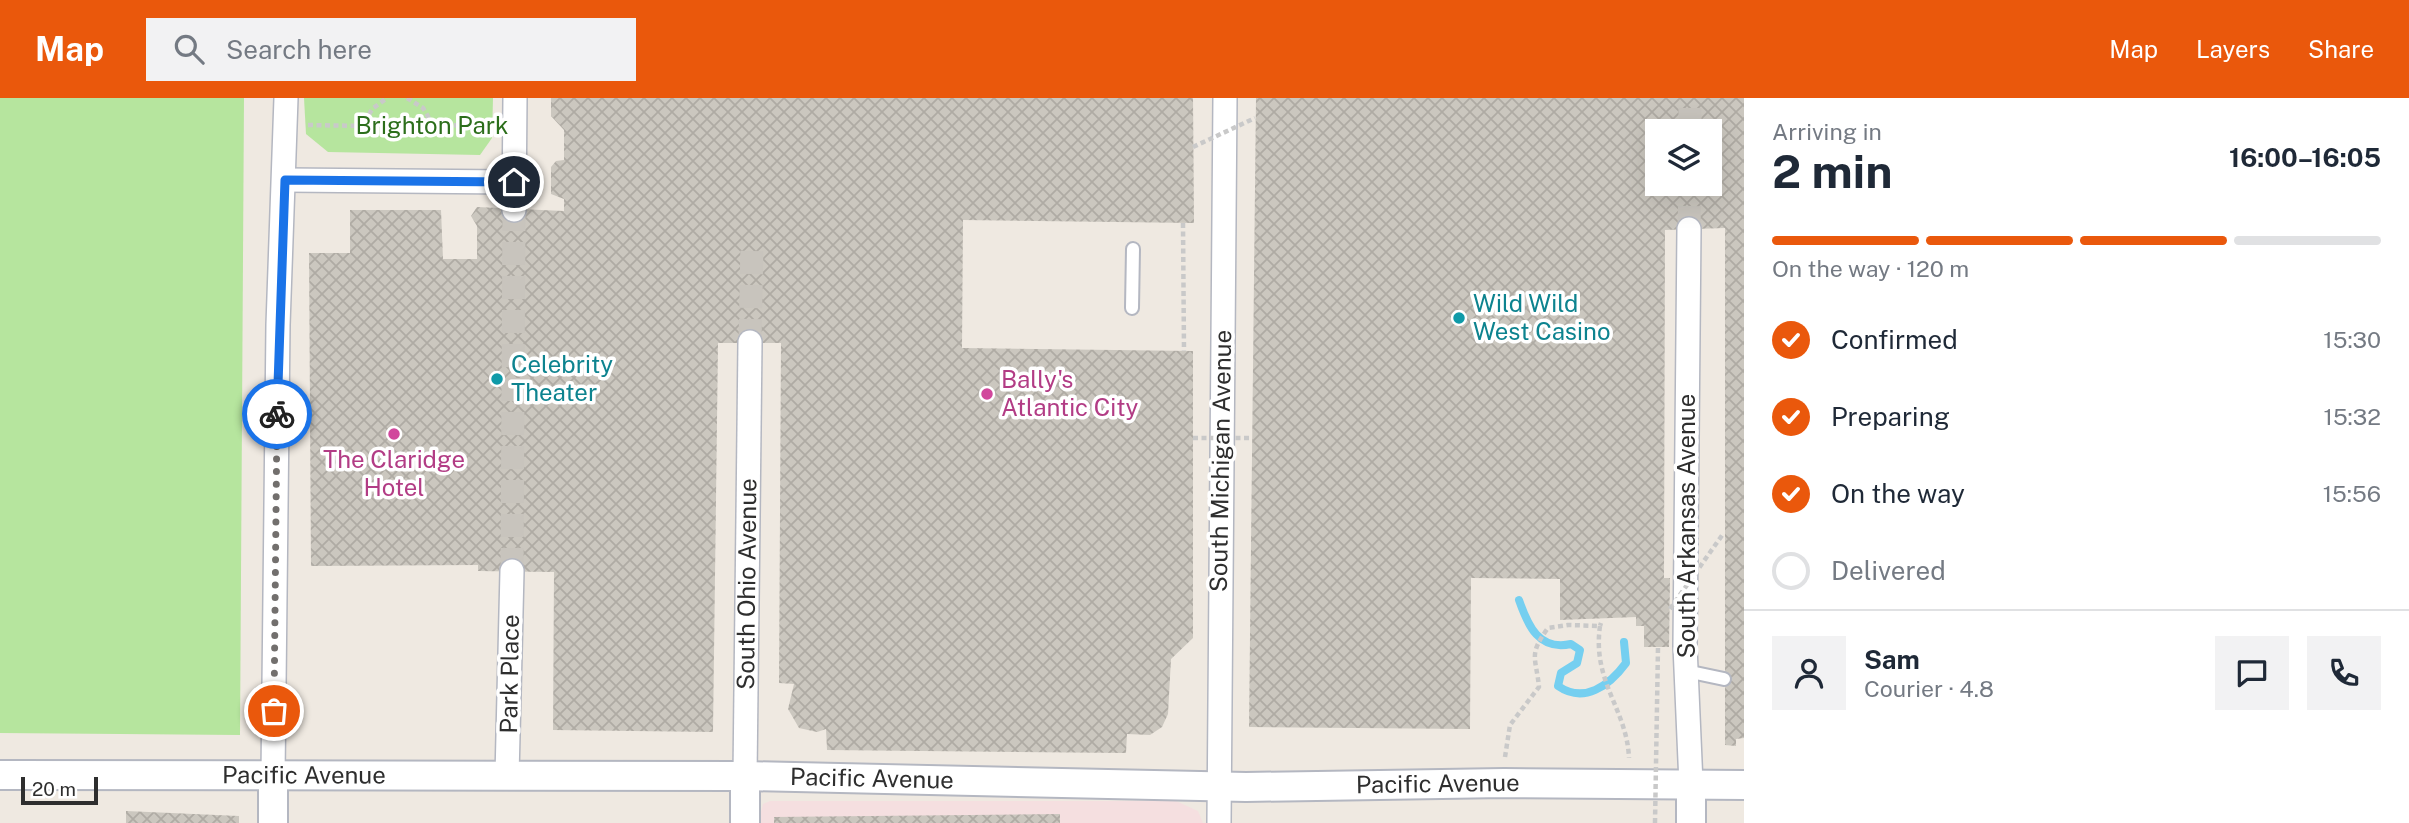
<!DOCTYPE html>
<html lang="en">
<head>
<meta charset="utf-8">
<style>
	:root { --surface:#fff; --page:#f2f2f3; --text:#1f2937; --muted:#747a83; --line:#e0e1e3; --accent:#ea580c }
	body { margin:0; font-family:"Public Sans",sans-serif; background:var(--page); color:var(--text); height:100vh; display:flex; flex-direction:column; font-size:26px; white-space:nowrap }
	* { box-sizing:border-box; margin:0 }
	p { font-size:23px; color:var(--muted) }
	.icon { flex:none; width:38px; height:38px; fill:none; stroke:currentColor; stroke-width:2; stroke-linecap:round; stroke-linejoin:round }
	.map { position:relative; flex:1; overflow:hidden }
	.drawer { display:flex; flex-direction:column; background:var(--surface); width:665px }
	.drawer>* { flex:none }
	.tools { position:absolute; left:1645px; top:21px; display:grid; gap:14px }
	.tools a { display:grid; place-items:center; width:77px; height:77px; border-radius:0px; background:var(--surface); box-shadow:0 7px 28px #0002; font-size:35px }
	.scale { position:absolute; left:21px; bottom:18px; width:77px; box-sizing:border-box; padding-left:7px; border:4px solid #2e2e2e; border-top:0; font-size:19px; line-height:24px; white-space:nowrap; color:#2e2e2e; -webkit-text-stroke:5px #fff; paint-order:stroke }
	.pin { position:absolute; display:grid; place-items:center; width:60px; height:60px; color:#fff; margin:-30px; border:4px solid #fff; border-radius:50%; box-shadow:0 2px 7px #0007 }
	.courier { position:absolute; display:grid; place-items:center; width:70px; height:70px; margin:-35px; border:5px solid #1a73e8; border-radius:50%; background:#fff; color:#222; box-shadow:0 2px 9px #0007 }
	.overview em { font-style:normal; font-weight:700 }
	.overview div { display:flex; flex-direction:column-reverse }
	.overview { display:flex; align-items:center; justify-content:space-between; height:119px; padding:0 28px }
	h1 { font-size:46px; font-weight:700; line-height:52px }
	.bar { display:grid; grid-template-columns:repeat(4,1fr); gap:10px 7px; align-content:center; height:84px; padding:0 28px }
	.bar i { height:9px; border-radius:5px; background:var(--line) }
	.bar .selected { background:var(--accent) }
	.bar p { grid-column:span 4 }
	.line { display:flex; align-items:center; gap:18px; padding:0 28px; border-top:2px solid var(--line) }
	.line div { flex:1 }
	.round { display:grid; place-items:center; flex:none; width:74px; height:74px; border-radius:0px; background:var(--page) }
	ol { padding:0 28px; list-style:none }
	li { display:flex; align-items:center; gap:21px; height:77px }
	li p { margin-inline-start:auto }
	li .icon { padding:7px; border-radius:50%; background:var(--accent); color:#fff; stroke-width:4 }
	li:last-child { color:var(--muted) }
	li i { width:38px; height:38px; border:4px solid var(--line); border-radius:50% }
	header { display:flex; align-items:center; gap:42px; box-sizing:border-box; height:98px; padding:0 35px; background:var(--accent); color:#fff }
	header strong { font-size:33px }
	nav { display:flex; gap:38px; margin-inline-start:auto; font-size:24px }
	.search { width:490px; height:63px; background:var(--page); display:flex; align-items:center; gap:18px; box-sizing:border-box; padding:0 24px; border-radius:0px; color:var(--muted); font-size:26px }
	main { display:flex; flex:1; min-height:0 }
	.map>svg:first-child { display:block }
	.medical { fill:#f5dfe0 }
	.park { fill:#b6e59e }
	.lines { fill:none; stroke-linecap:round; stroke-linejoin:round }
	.stream { stroke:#75cff0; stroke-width:8 }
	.building { fill:url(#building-cross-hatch); fill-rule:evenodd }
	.minor-tunnel { stroke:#c8c4bd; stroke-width:23; stroke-dasharray:23 11; stroke-linecap:butt }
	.service-casing { stroke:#b4b7c1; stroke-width:16 }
	.minor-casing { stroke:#b4b7c1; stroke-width:26 }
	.tertiary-casing { stroke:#b4b7c1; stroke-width:32 }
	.path { stroke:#c9c9c9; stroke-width:4.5; stroke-dasharray:5 3.5; stroke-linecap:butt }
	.service { stroke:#fff; stroke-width:12 }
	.minor { stroke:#fff; stroke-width:23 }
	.tertiary { stroke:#fff; stroke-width:28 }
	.path-bridge { stroke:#c9c9c9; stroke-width:4.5; stroke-dasharray:5 3.5; stroke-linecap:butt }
	.done { stroke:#726f6d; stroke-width:7; stroke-dasharray:0 12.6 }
	.route { stroke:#1a73e8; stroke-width:9 }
	.culture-dot { fill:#0f9aa8; stroke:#fff; stroke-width:2.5 }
	.hotel-dot { fill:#d1479c; stroke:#fff; stroke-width:2.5 }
	.labels { text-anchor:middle; stroke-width:7; stroke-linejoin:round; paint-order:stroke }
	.park-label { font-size:24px; fill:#2c6e1b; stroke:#fff }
	.culture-label { font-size:24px; fill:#0d838f; stroke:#fff; text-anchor:start }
	.hotel-label { font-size:24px; fill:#b23c85; stroke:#fff; text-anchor:start }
	.street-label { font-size:24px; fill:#2e2e2e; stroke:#fff }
</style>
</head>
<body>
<header>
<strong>Map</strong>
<div class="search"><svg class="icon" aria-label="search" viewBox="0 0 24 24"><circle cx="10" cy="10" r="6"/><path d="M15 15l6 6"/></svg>Search here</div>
<nav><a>Map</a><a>Layers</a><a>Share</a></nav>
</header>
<main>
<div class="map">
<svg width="1744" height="725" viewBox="0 0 1744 725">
	<defs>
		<pattern id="building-cross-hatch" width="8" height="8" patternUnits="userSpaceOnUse" patternTransform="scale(1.75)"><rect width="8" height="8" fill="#cbc7bf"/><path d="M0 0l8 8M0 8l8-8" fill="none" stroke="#afaba4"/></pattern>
	</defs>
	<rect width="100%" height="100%" fill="#efe9e1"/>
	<!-- medical -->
	<path class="medical" d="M770,703H1176L1198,713L1203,725H758L763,706Z"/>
	<!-- park -->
	<g class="park">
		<path d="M0,0H244L240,637L0,635Z"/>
		<path d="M304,0H493L492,40L480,57L328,54L306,36Z"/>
	</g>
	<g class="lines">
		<!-- stream -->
		<path class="stream" d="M1519,502C1528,528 1539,553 1571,546L1580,552L1577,565L1561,575L1558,588C1584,606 1609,588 1626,565L1624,544"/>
	</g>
	<!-- building -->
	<g class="building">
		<path d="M551,0H1193L1194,125L963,122L962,250L1193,253V540L1171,561L1168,616L1162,629L1150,637L1127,636L1126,655L827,652L826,631L817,634L799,630L788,611L794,586L779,585L781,245H718L713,634L553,632L554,474L478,473V467L311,468L309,155H350V112H441L443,161H477V128L471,118L477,109L564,113V101L551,96V69L556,63L564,62V32L551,18Z"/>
		<path d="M1256,0H1744V640L1736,641V648L1725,647V130L1665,132L1664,480H1670L1669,549H1644V528H1636V519L1560,522V481L1471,480L1470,631L1249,629ZM1657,33H1710V86H1657Z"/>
		<path d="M126,713L239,718V725H126Z"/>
		<path d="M1060,716V725H774V719Z"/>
	</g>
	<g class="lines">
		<!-- minor-tunnel -->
		<g class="minor-tunnel">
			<path d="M1690,33V0"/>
			<path d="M1689,131L1690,86"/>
			<path d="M750,244L752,145"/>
			<path d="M512,473L514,112"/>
		</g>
		<!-- service casing -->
		<g class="service-casing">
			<g id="service">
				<path d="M1132,210L1133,151"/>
				<path d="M1686,573L1724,581"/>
			</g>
		</g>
		<!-- minor casing -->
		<g class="minor-casing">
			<g id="minor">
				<path d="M285,82L514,84"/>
				<path d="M514,112L515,0"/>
				<path d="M1689,131L1685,548L1691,686"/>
				<path d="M273,678L278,227L286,0"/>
				<path d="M507,678L512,473"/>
				<path id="s1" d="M745,678L750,244"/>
				<path d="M1219,725L1225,0"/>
			</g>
		</g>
		<!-- tertiary casing -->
		<g class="tertiary-casing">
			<g id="tertiary">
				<path id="s2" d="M0,677L745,678L1246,689L1504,685L1744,687"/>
				<path d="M1691,686V725"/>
				<path d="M273,725V678"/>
				<path d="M745,725V678"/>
			</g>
		</g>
		<!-- path -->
		<g class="path">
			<path d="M407,0L423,10L433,27L491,28"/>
			<path d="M308,27L363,28L372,11L387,0"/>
			<path d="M1183,125L1184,253"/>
			<path d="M1600,528C1592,584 1627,611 1629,660"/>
			<path d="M1505,659L1510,627L1539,589C1536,559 1528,557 1548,530L1568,527L1600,528L1601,525"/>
		</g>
		<!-- service -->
		<use href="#service" class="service"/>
		<!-- minor -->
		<use href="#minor" class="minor"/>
		<!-- tertiary -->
		<use href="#tertiary" class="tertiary"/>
		<!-- path-bridge -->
		<g class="path-bridge">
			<path d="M1193,49L1255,20"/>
			<path d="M1193,340H1252"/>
			<path d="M1670,511L1723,436"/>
			<path d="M1655,725L1658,549"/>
		</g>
	</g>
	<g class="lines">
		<!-- done -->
		<path class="done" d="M274,613L277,316"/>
		<!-- route -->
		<path class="route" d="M277,316L285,82L514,84"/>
	</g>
	<!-- markers -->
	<g class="culture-dot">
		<circle cx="1459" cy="220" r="7"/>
		<circle cx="497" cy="281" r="7"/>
	</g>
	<g class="hotel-dot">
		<circle cx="987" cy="296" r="7"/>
		<circle cx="394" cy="336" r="7"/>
	</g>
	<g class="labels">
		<!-- park labels -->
		<g class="park-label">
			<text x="432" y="36">Brighton Park</text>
		</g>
		<!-- culture labels -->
		<g class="culture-label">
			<text x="1473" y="214">Wild Wild<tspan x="1473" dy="28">West Casino</tspan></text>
			<text x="511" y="275">Celebrity<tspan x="511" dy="28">Theater</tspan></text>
		</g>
		<!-- hotel labels -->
		<g class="hotel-label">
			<text x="1001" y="290">Bally's<tspan x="1001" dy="28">Atlantic City</tspan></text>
			<text x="394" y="370" text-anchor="middle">The Claridge<tspan x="394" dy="28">Hotel</tspan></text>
		</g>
		<!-- street labels -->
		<g class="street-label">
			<text transform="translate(1221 363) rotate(-89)" y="8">South Michigan Avenue</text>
			<text transform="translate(1687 428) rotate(-90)" y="8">South Arkansas Avenue</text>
			<text dy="8" stroke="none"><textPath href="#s1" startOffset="192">South Ohio Avenue</textPath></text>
			<text transform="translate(510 576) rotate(-89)" y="8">Park Place</text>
			<text dy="8" stroke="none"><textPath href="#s2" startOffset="304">Pacific Avenue</textPath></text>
			<text dy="8" stroke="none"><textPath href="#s2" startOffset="872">Pacific Avenue</textPath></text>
			<text dy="8" stroke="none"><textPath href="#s2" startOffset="1438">Pacific Avenue</textPath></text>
		</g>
	</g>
</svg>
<div class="tools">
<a><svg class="icon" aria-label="layers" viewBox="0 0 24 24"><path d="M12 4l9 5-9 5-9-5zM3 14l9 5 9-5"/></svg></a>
</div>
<div class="scale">20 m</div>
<div class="pin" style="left:274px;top:613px;background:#ea580c"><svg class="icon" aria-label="bag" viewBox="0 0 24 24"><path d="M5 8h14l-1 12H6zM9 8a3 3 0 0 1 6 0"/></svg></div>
<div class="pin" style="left:514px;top:84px;background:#1f2937"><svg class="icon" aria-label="home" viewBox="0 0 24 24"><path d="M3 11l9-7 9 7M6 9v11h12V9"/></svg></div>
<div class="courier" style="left:277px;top:316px"><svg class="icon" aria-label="bike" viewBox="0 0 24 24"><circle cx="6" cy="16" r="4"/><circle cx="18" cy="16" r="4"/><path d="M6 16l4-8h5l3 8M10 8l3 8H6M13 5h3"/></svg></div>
</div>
<section class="drawer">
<div class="overview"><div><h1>2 min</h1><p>Arriving in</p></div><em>16:00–16:05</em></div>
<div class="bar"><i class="selected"></i><i class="selected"></i><i class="selected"></i><i></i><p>On the way · 120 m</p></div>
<ol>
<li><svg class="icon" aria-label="check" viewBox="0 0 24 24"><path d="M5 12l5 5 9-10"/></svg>Confirmed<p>15:30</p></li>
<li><svg class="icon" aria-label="check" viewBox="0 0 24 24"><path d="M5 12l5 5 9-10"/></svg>Preparing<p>15:32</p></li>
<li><svg class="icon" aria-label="check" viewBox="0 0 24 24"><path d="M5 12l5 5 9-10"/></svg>On the way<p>15:56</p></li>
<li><i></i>Delivered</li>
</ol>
<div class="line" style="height:126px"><a class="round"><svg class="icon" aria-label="person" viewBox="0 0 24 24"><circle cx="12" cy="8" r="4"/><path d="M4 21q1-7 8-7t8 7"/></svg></a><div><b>Sam</b><p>Courier · 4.8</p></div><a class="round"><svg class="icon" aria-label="chat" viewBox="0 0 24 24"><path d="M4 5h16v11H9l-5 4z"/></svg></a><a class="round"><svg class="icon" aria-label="phone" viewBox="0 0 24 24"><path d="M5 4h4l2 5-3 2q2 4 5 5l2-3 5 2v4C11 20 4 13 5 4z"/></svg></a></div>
</section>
</main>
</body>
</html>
